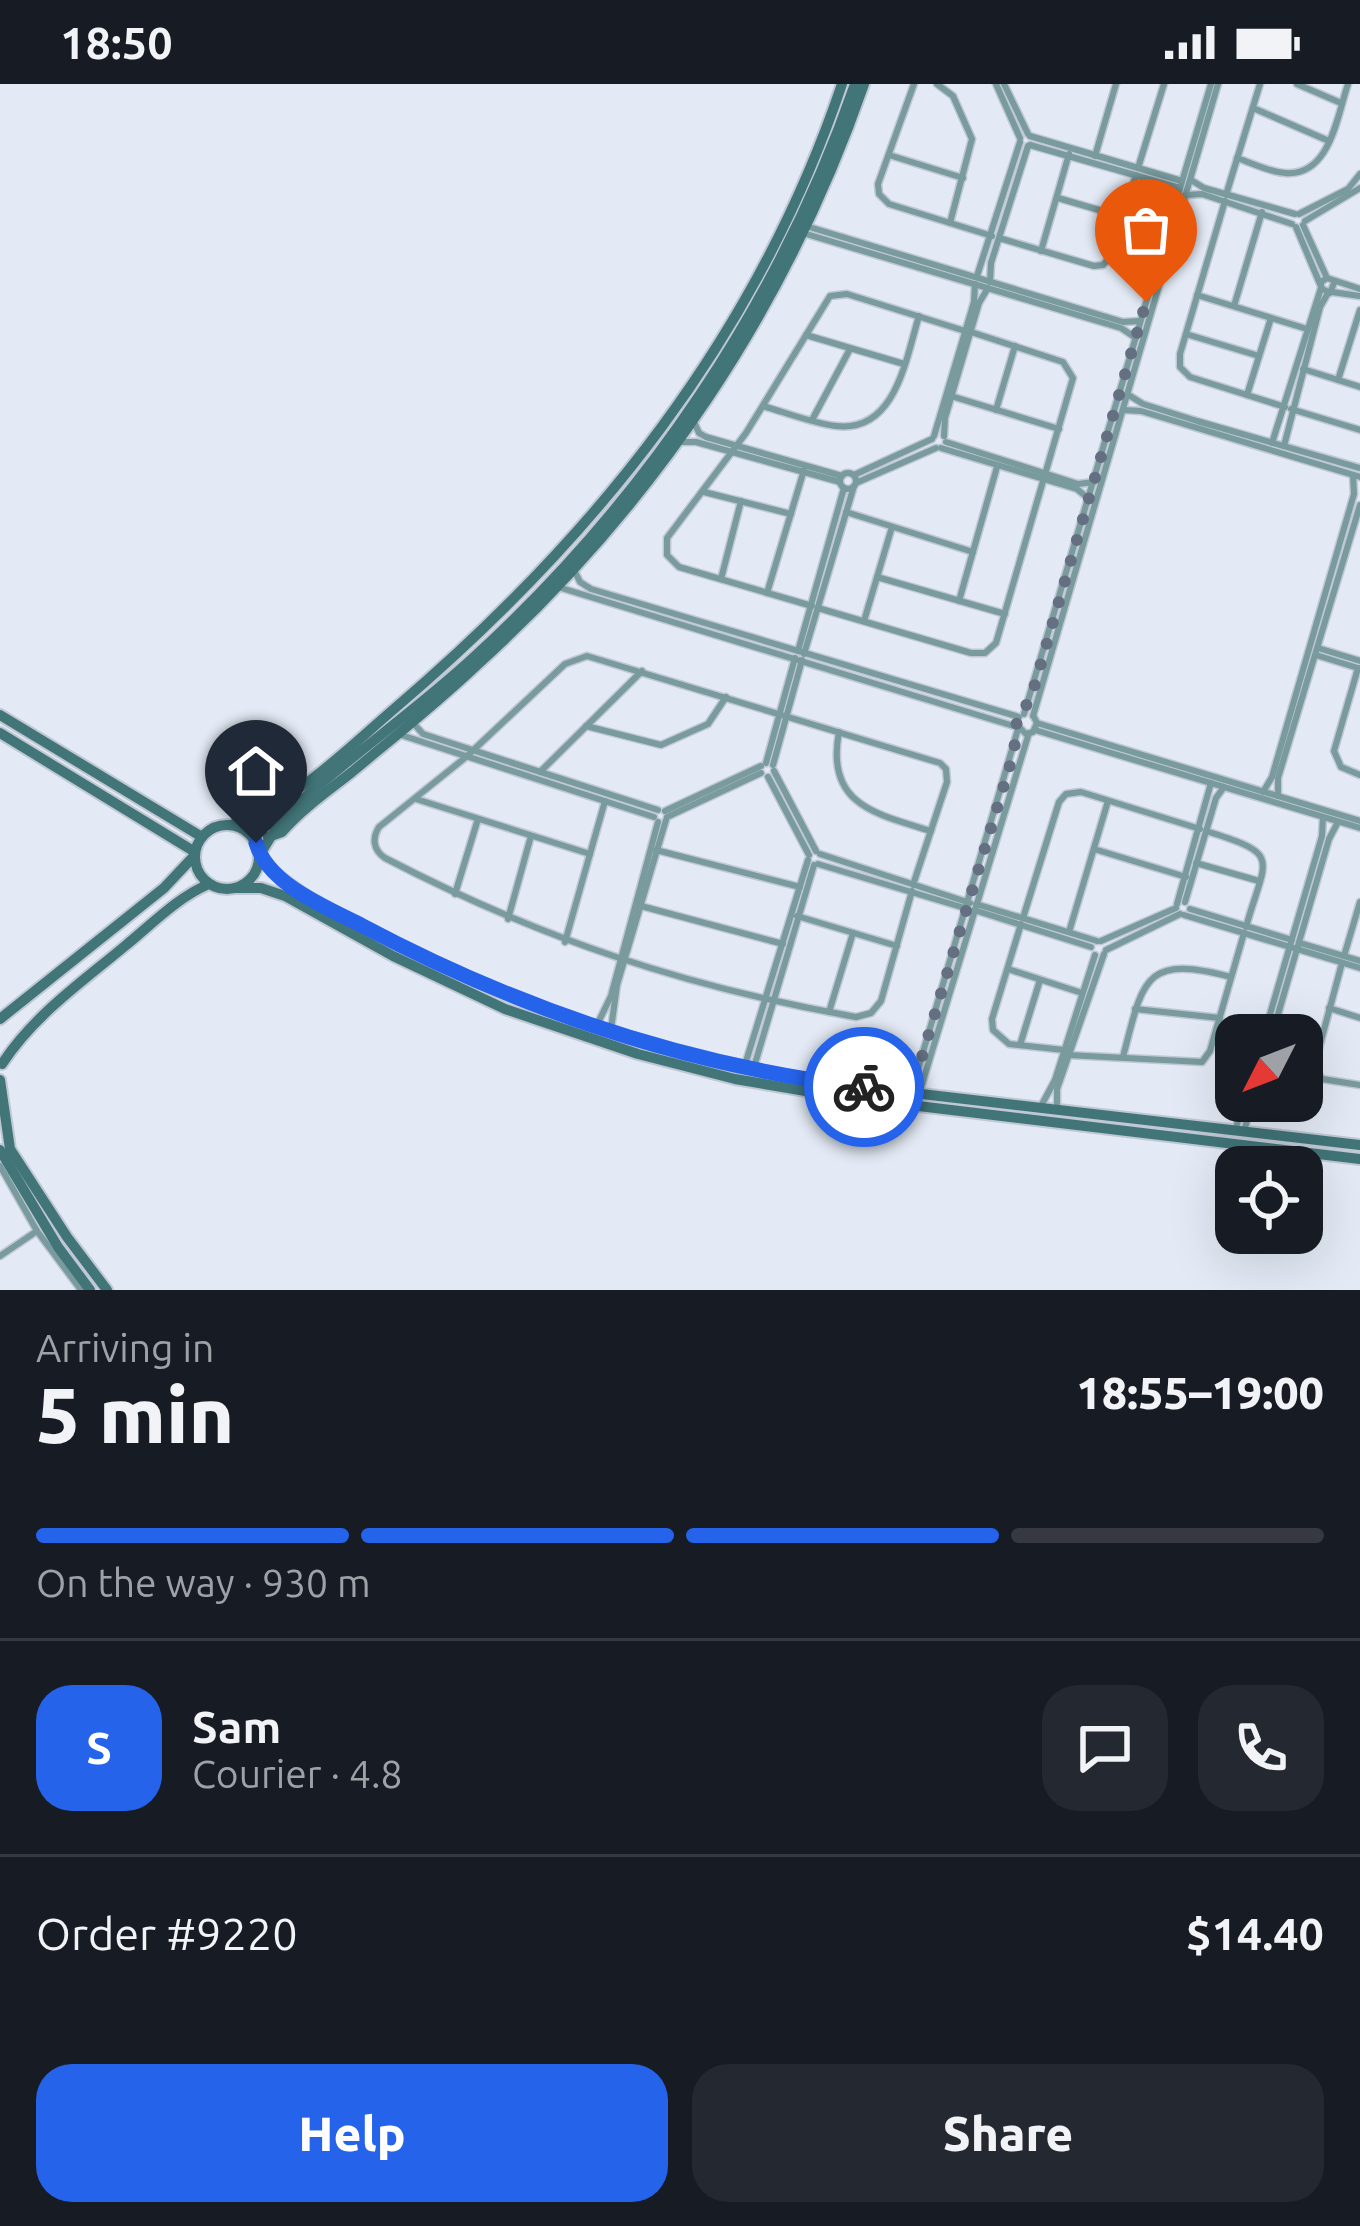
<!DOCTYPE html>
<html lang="en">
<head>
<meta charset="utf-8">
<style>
	:root { --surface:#171b24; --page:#242831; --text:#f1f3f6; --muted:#9ea1a6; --line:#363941; --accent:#2563eb }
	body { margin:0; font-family:Ubuntu,sans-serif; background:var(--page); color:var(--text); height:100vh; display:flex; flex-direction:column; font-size:45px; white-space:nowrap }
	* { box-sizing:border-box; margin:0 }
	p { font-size:39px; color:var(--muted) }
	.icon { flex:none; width:66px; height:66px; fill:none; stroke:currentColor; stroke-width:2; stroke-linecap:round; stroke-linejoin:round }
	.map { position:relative; height:1206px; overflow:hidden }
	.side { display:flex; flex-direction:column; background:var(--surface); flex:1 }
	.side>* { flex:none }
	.needle { width:78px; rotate:228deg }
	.buttons { position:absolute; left:1215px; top:930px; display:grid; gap:24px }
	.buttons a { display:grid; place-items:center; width:108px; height:108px; border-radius:24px; background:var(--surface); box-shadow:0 12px 48px #0002; font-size:60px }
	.pin { position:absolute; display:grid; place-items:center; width:102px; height:102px; color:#fff; margin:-123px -51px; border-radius:50% 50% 50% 0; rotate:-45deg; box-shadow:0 0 12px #0007 }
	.pin .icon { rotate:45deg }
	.courier { position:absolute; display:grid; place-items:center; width:120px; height:120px; margin:-60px; border:9px solid #2563eb; border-radius:50%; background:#fff; color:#222; box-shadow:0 3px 15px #0007 }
	.summary em { font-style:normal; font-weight:800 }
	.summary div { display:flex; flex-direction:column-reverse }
	.summary { display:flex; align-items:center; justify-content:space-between; height:204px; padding:0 36px }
	h1 { font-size:78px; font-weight:800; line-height:90px }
	.bar { display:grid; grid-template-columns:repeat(4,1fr); gap:18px 12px; align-content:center; height:144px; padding:0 36px }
	.bar i { height:15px; border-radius:9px; background:var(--line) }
	.bar .active { background:var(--accent) }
	.bar p { grid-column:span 4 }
	.line { display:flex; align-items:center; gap:30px; padding:0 36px; border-top:3px solid var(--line) }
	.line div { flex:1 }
	.round { display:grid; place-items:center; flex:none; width:126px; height:126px; border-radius:36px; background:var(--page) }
	.cta { display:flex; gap:24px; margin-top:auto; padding:24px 36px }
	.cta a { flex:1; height:138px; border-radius:36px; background:var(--accent); color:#fff; font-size:48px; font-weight:800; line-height:138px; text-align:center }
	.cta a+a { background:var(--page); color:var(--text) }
	.status { display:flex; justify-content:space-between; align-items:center; height:84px; padding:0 60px; background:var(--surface); direction:ltr }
	.status svg { height:33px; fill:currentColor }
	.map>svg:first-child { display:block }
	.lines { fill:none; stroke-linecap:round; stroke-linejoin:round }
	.street-casing { stroke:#c0c8d5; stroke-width:9 }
	.secondary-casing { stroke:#c0c8d5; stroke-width:14 }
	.street { stroke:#799b9d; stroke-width:6 }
	.secondary { stroke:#417578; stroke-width:10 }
	.done { stroke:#646f81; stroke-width:12; stroke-dasharray:0 21.6 }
	.route { stroke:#2563eb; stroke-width:15 }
</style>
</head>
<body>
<div class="status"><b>18:50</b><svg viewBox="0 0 49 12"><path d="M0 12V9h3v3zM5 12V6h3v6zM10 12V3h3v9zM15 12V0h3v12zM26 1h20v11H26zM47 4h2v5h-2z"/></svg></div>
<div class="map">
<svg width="1360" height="1206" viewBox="0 0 1360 1206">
	<rect width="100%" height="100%" fill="#e3eaf5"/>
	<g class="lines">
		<!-- street casing -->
		<g class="street-casing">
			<g id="street">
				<path d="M914,0L878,100L879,110L889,120L992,152"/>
				<path d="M937,0L953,12L972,55L950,139"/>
				<path d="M996,0L1020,54"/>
				<path d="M1004,0L1028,50"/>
				<path d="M1297,0L1341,19"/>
				<path d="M1253,24L1329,57"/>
				<path d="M1030,52L1182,97"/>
				<path d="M1030,61L1180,104"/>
				<path d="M889,71L963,94"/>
				<path d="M1095,72L1116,0"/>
				<path d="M1237,74C1252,79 1269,88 1285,89C1330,93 1337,32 1348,0"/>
				<path d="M1138,84L1164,0"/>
				<path d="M1191,96L1204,104L1295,130"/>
				<path d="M1185,111L1202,110L1292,140"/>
				<path d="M1226,111L1260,0"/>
				<path d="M1058,114L1123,133"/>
				<path d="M1225,117L1180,270V283L1190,293L1285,323"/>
				<path d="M1299,130L1348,105L1360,90"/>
				<path d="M1305,137L1360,104"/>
				<path d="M1303,141L1327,194"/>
				<path d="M806,142L1123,238L1140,237"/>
				<path d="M1296,143L1320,200"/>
				<path d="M803,149L1121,244L1136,254"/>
				<path d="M999,154L1094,182L1103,181L1111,172L1136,91"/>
				<path d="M1041,167L1069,70"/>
				<path d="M977,192L1020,58"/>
				<path d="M990,198L991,179L1028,62"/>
				<path d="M1334,199L1330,209L1321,204V198L1327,194L1360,205"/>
				<path d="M1332,208L1360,212"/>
				<path d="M1197,211L1307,245"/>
				<path d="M1234,222L1262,128"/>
				<path d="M1186,250L1259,272"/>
				<path d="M806,251L904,280"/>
				<path d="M1303,285L1360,303"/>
				<path d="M1338,296L1360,226"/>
				<path d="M1127,310L1143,320L1197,337L1360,384"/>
				<path d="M1247,311L1271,234"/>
				<path d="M951,312L1059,345"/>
				<path d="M763,322C787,329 812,339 836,342C896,349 906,274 919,232"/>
				<path d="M1291,325L1360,346"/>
				<path d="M996,326L1015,262"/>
				<path d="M1123,326L1141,327L1360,393"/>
				<path d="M812,336L850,265"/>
				<path d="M694,338L699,349L706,353L842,392"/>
				<path d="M934,352L974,218L975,200"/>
				<path d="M944,352L945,334L979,219L988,204"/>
				<path d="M680,358H696L840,398"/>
				<path d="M946,358L1078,400L1094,398"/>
				<path d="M1272,359L1321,204"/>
				<path d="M1284,362L1320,223L1328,209"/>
				<path d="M941,364L1077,405L1089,415"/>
				<circle cx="848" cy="397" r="8"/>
				<path d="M854,391L932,355"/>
				<path d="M856,399L936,364"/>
				<path d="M704,408L791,430"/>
				<path d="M846,428L973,468"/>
				<path d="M574,486L580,498L591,505L1019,633"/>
				<path d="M877,493L1005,530"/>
				<path d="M721,495L741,417"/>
				<path d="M558,503L1017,643"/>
				<path d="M767,509L804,386"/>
				<path d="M959,517L997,383"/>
				<path d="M812,522L679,483L667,471V454L746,349L830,212L847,210L965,247"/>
				<path d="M818,524L971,569H985L996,559L1073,294L1063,278L971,248"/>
				<path d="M864,537L892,443"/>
				<path d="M1318,564L1360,577"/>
				<path d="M798,567L844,404"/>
				<path d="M804,570L854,402"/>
				<path d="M1316,571L1358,584"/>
				<path d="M1358,584L1334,667L1341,683L1360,691"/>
				<path d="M1024,630L1211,0"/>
				<path d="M1033,632L1218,0"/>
				<path d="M1034,633L1037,639L1360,737"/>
				<path d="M414,640L423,650L658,726"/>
				<path d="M1016,640L1026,650L1033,648L1037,639"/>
				<path d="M586,642L661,661L708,640L726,613"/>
				<path d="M1035,646L1360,744"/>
				<path d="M839,648C825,721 876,730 931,747"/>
				<path d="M401,651L654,733"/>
				<path d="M766,679L795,574"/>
				<path d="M773,681L802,576"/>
				<path d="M774,687L816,767"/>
				<path d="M540,688L642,587"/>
				<path d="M768,693L809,771"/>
				<path d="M1263,708L1272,693L1354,410L1353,391"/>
				<path d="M1278,712V694L1360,421"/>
				<path d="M416,715L590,770"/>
				<path d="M665,727L761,682"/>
				<path d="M667,733L761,689"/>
				<path d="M1206,747C1283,771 1266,772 1246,843"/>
				<path d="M1094,765L1186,793"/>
				<path d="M656,766L800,803"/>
				<path d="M820,770L970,819"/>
				<path d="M1196,779L1259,797"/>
				<path d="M818,780L968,825"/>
				<path d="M912,807L881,917L871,929L856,933C685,903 539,854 385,774C373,766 372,754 379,743L466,673L565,580L587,572L940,679L946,685L947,698L913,801"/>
				<path d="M455,810L478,735"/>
				<path d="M1185,818L1216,714L1224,703"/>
				<path d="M976,820L1097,857"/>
				<path d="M1177,820L1211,699"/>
				<path d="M641,822L783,860"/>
				<path d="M1190,825L1292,856"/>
				<path d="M974,826L1091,863"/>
				<path d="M1184,831L1360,884"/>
				<path d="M797,832L897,862"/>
				<path d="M1023,834L1059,718L1066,710L1081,708L1200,745"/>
				<path d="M508,835L531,752"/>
				<path d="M1021,840L992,935L993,946L1009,960L1064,966"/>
				<path d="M1069,848L1108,717"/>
				<path d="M1101,857L1176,824"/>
				<path d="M565,858L605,717"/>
				<path d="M1300,859L1360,877"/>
				<path d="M1106,866L1180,830"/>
				<path d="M1344,872L1360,818"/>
				<path d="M1342,879L1314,983L1322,995L1360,1001"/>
				<path d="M1008,885L1082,909"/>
				<path d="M1329,924L1360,934"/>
				<path d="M1135,925L1220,934"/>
				<path d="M829,928L853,849"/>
				<path d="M597,941L611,912L658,738"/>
				<path d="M611,945L617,901L666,736"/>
				<path d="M1264,951L1322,752L1323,733"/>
				<path d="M1272,951L1329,755L1338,738"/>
				<path d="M1020,961L1040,896"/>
				<path d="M1068,971L1202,978L1210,967L1244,849"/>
				<path d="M1123,973C1143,897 1143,869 1231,893"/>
				<path d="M754,983L814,781"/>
				<path d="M744,984L808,776"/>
				<path d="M911,1009L1018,645"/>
				<path d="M919,1010L1028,652"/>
				<path d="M1040,1024L1055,996L1095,871"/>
				<path d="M1057,1026V1005L1104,870"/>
				<path d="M1235,1047L1244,1017"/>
				<path d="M1244,1048L1252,1017"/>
				<path d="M0,1082L37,1147L81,1206"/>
				<path d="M0,1172L37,1147"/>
			</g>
		</g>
		<!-- secondary casing -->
		<g class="secondary-casing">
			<g id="secondary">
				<path d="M0,631L202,753"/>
				<path d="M0,649L195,768"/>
				<circle cx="227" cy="773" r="32"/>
				<path d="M231,741C294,719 344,668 394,625C595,454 757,253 842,0"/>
				<path d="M268,753L282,748C302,725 328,707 352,688C394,653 437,619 477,581C653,422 786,225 864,0"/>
				<path d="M259,772L283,733C343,677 412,630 473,574C644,418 779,220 855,0"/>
				<path d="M259,773C289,807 334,827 374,848C520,925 674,974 836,1000L1360,1061"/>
				<path d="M235,804H261L285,812L393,872L505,925L638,970L735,995L835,1012L1360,1075"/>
				<path d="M0,935L164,804L195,771"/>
				<path d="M2,980C34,931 82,898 125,862C152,840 178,813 209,800"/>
				<path d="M0,996L10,1065L67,1153L107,1206"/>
				<path d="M0,1066L58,1163L90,1206"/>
			</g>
		</g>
		<!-- street -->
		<use href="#street" class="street"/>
		<!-- secondary -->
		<use href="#secondary" class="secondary"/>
	</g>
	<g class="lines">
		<!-- done -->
		<path class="done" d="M864,1003L911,1009L1014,668L1017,635L1031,614L1146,218"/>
		<!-- route -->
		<path class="route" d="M256,759C268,800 325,823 361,841C519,925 687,982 864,1003"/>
	</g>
</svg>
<div class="buttons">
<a><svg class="needle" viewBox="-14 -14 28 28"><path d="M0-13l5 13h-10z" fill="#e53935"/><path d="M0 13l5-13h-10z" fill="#9ea1a6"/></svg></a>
<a><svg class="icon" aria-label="locate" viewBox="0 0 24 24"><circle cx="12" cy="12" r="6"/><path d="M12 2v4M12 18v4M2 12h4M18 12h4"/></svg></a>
</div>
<div class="pin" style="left:1146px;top:218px;background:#ea580c"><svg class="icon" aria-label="bag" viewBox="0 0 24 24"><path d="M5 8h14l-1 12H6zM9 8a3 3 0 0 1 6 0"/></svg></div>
<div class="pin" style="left:256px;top:759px;background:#1f2937"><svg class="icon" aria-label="home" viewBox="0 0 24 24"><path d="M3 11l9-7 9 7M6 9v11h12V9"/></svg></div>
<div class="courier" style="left:864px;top:1003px"><svg class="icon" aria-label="bike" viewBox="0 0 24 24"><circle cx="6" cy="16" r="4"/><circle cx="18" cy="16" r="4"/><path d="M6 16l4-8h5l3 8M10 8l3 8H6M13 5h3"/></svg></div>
</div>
<section class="side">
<div class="summary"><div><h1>5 min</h1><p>Arriving in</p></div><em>18:55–19:00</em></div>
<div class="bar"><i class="active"></i><i class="active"></i><i class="active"></i><i></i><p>On the way · 930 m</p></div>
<div class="line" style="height:216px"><b class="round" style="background:var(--accent);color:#fff">S</b><div><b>Sam</b><p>Courier · 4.8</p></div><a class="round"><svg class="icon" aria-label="chat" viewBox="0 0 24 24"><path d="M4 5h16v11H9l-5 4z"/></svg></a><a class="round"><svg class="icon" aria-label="phone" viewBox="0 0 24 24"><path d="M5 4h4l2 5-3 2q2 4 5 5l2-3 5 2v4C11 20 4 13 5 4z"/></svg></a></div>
<div class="line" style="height:156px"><div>Order #9220</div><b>$14.40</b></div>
<div class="cta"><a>Help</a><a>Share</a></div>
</section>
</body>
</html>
